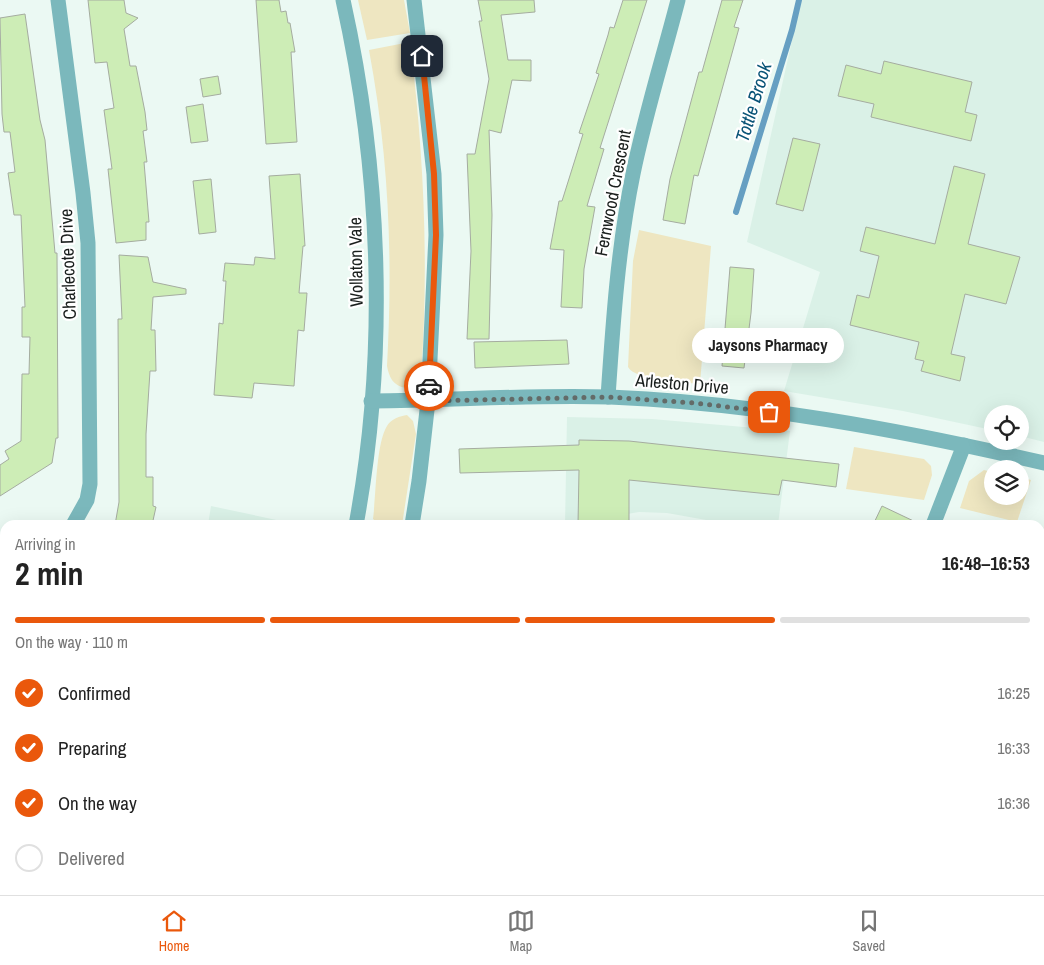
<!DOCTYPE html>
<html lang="en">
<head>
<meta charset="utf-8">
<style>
	:root { --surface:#fff; --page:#f2f2f2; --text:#222; --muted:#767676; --line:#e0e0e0; --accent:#ea580c }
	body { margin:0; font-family:"Archivo Narrow",sans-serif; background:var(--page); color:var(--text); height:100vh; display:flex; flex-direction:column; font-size:19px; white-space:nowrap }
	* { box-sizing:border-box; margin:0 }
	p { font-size:16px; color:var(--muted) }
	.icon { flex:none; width:28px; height:28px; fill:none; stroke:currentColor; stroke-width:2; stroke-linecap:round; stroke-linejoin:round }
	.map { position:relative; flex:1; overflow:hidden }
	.panel { position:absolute; left:0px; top:520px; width:1045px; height:375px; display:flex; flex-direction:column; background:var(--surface); border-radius:15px 15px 0 0; box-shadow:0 5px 20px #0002 }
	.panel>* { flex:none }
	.controls { position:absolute; left:984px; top:405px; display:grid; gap:10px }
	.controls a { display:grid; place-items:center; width:45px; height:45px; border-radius:50%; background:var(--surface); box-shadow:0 5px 20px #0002; font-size:25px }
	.pin { position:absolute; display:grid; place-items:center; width:42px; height:42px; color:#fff; margin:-21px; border-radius:10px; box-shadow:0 2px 8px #0006 }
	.courier { position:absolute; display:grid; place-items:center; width:50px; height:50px; margin:-25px; border:4px solid #ea580c; border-radius:50%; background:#fff; color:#222; box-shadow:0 1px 6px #0007 }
	.bubble { position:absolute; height:35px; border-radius:18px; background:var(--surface); box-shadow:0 5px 20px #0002; font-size:16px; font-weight:700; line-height:35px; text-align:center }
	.headline em { font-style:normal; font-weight:700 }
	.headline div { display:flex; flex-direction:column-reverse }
	.headline { display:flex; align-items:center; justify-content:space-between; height:85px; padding:0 15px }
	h1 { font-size:32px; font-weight:700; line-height:38px }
	.bar { display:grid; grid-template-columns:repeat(4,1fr); gap:8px 5px; align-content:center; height:60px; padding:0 15px }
	.bar i { height:6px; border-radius:4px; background:var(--line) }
	.bar .active { background:var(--accent) }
	.bar p { grid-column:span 4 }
	ol { padding:0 15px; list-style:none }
	li { display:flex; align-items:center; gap:15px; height:55px }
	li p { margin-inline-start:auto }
	li .icon { padding:5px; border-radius:50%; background:var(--accent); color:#fff; stroke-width:4 }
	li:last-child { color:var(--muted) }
	li i { width:28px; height:28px; border:2px solid var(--line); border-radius:50% }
	.tab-bar { display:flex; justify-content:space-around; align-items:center; height:70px; border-top:1px solid var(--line); background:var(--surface); font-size:14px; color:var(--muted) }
	.tab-bar a { display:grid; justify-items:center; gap:2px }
	.tab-bar .active { color:var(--accent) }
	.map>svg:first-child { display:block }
	.built { fill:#daf1e7 }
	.green { fill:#eee6c1 }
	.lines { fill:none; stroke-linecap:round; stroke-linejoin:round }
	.stream { stroke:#669fc2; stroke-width:6 }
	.building { fill:#cdedb6; stroke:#a5aca0 }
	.minor { stroke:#7bb8bc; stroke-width:15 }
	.tertiary { stroke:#7bb8bc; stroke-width:15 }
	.done { stroke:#636b68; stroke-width:5; stroke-dasharray:0 9 }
	.route { stroke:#ea580c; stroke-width:6 }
	.labels { text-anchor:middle; stroke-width:4.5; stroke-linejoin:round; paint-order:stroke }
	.street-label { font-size:18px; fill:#1a1f1d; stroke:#fff }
	.water-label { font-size:19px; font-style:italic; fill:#0a5477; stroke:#fff }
</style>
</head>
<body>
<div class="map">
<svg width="1044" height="895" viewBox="0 0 1044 895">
	<rect width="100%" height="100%" fill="#ebf9f3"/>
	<!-- built -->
	<g class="built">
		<path d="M801,0H1044V442L1020,436V414H992V430L903,411L784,391L820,272L747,242Z"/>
		<path d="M567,417L652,419L790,431L778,525H734L667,513L639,512L627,514L604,525H565Z"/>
		<path d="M211,506L300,525H208Z"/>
	</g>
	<!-- green -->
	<g class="green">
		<path d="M358,0H404L410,33L367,40Z"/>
		<path d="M410,42C424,154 429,264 421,376L418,382L406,388C393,386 389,377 387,366C393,258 389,157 369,50Z"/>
		<path d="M639,230L711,246L700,384C684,382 636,381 628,367L633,261Z"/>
		<path d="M407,415L413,421L416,434L402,525H381L373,519C376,497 376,443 387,426C391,419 400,416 407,415Z"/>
		<path d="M854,447L924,459L931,466L932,475L924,500L846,489Z"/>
		<path d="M984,470L992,472V496H1020V477L1031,480L1017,522L960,508L969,481Z"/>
		<path d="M204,890H246L253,895H199Z"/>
	</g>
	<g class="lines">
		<!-- stream -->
		<g class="stream">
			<path d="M736,212L792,30L799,0"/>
			<path d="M0,737L5,734"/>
		</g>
	</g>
	<!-- building -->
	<g class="building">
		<path d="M88,0H124L126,13L138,18L124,29L130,66H136L145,112L147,130L143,131L147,162H144L149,222H146V240L116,243L108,169H112L104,110L114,108L107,62L95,63Z"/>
		<path d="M256,0H279L281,12L286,11L288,23H290L295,52H291L297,142L266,144Z"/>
		<path d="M478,0H534L535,12L501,15L508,60H531V81L512,80L501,133L489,130L492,215L489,339H467L471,251L467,154H475L489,79L479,21H482Z"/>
		<path d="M623,0H647L600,148L604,149L587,206L595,207L584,269L582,308L561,307L564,250L550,249L559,201H562L573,166L583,134L579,133L599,74L596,73L608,35L610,27L614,28Z"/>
		<path d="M722,0H743L734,27L739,28L698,176L694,175L685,224L663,220L670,179L699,72H702Z"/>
		<path d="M25,14L40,120L45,140L55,253H57L58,438H56L52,463L0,496V465L9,459L5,451L21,441L22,374H29L30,337H22V307H25L21,215H14L8,173L15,172L10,132H4L2,114L0,18Z"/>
		<path d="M884,61L972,82L965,112L977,115L971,141L871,117L874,104L838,96L846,65L881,74Z"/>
		<path d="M218,76L221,94L203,97L200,79Z"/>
		<path d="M203,104L208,141L191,143L186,107Z"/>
		<path d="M793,138L820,144L803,211L776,204Z"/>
		<path d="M954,166L985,174L968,244L1020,257L1006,304L965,294L951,354L965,357L960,381L921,371L924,361L915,359L919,342L850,325L857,295L869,298L879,256L860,251L866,227L935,244Z"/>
		<path d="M300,174L305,246H303L299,293H307L304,331L298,330L294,386L254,383L252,398L214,395L219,323L223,324L226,281H223L225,263L254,265L255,257L275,259L269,176Z"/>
		<path d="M211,179L216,232L199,234L193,181Z"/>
		<path d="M119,255L148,257L153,282L186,289V294L153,297L151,330H155L156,371H150L146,434V477H153V506L156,507L152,525H115L119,502L118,319H122Z"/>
		<path d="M730,267L754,269L751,313L744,368L722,366Z"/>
		<path d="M567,340L569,364L475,368L474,342Z"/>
		<path d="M579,440L629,441L839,464L836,487L782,480L779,495L629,480V525H578L579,470L460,473L459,449L579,445Z"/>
		<path d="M882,506L922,525H873Z"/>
	</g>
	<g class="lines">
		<!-- minor -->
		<g class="minor">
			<path d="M58,0L83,193L88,243L90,484L87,500L73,525"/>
			<path d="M608,397C613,322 618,247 633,174C645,115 663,58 678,0"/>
			<path d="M412,525L419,481L428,401L436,235L434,174L414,0"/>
			<path d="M933,525L964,445"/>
			<path d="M0,546L5,548"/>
			<path d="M1040,816L1044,808"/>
			<path d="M0,859L5,851"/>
			<path d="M861,890L874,895"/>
			<path d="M563,895L565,890"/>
			<path d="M789,895L791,890"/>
			<path d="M963,895L973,890"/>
		</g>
		<!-- tertiary -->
		<g class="tertiary">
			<path d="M343,0C381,171 388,353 356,525"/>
			<path d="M371,401C451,401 531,394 610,397C756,403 902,430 1044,463"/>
			<path d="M0,808L5,809"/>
			<path d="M267,890L269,895"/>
			<path d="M183,895L186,890"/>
		</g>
	</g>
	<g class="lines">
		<!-- done -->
		<path class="done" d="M429,386L428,401L608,397L695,403L769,412"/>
		<!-- route -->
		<path class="route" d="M422,56L434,174L436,235L429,386"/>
	</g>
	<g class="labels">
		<!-- street labels -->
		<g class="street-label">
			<text transform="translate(613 193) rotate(-79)" y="6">Fernwood Crescent</text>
			<text transform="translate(356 262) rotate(-91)" y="6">Wollaton Vale</text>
			<text transform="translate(68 264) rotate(-92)" y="6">Charlecote Drive</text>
			<text transform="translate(682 384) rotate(5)" y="6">Arleston Drive</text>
		</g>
		<!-- water labels -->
		<g class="water-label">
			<text transform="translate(753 102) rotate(-73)" y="7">Tottle Brook</text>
		</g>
	</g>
</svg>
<div class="controls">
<a><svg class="icon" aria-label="locate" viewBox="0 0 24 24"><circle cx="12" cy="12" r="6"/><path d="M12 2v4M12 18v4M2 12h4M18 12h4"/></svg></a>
<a><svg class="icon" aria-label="layers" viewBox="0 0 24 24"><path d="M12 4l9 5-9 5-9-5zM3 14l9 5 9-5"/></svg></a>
</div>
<div class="pin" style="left:769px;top:412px;background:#ea580c"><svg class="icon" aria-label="bag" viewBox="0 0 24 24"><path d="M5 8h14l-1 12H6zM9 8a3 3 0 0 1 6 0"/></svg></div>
<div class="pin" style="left:422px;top:56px;background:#1f2937"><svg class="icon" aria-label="home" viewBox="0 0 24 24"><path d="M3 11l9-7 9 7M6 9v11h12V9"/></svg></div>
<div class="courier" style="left:429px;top:386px"><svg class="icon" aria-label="car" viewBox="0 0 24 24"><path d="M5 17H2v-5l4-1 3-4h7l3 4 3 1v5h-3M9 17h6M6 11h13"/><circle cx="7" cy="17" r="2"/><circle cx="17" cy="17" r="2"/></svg></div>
<div class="bubble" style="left:692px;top:328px;width:152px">Jaysons Pharmacy</div>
<section class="panel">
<div class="headline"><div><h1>2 min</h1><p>Arriving in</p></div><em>16:48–16:53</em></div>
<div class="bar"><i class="active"></i><i class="active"></i><i class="active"></i><i></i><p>On the way · 110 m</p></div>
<ol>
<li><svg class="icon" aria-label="check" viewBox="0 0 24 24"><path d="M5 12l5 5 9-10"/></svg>Confirmed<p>16:25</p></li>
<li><svg class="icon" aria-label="check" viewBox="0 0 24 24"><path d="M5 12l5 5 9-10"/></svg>Preparing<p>16:33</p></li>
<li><svg class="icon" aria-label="check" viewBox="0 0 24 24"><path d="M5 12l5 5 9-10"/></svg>On the way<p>16:36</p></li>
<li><i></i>Delivered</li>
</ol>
</section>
</div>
<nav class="tab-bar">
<a class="active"><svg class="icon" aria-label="home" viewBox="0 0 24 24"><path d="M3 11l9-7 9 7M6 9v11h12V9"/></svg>Home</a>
<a><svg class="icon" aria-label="map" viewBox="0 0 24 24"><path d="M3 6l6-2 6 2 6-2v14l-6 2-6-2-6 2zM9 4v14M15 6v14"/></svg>Map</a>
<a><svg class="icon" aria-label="saved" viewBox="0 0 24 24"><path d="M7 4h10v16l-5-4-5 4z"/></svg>Saved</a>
</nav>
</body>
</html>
